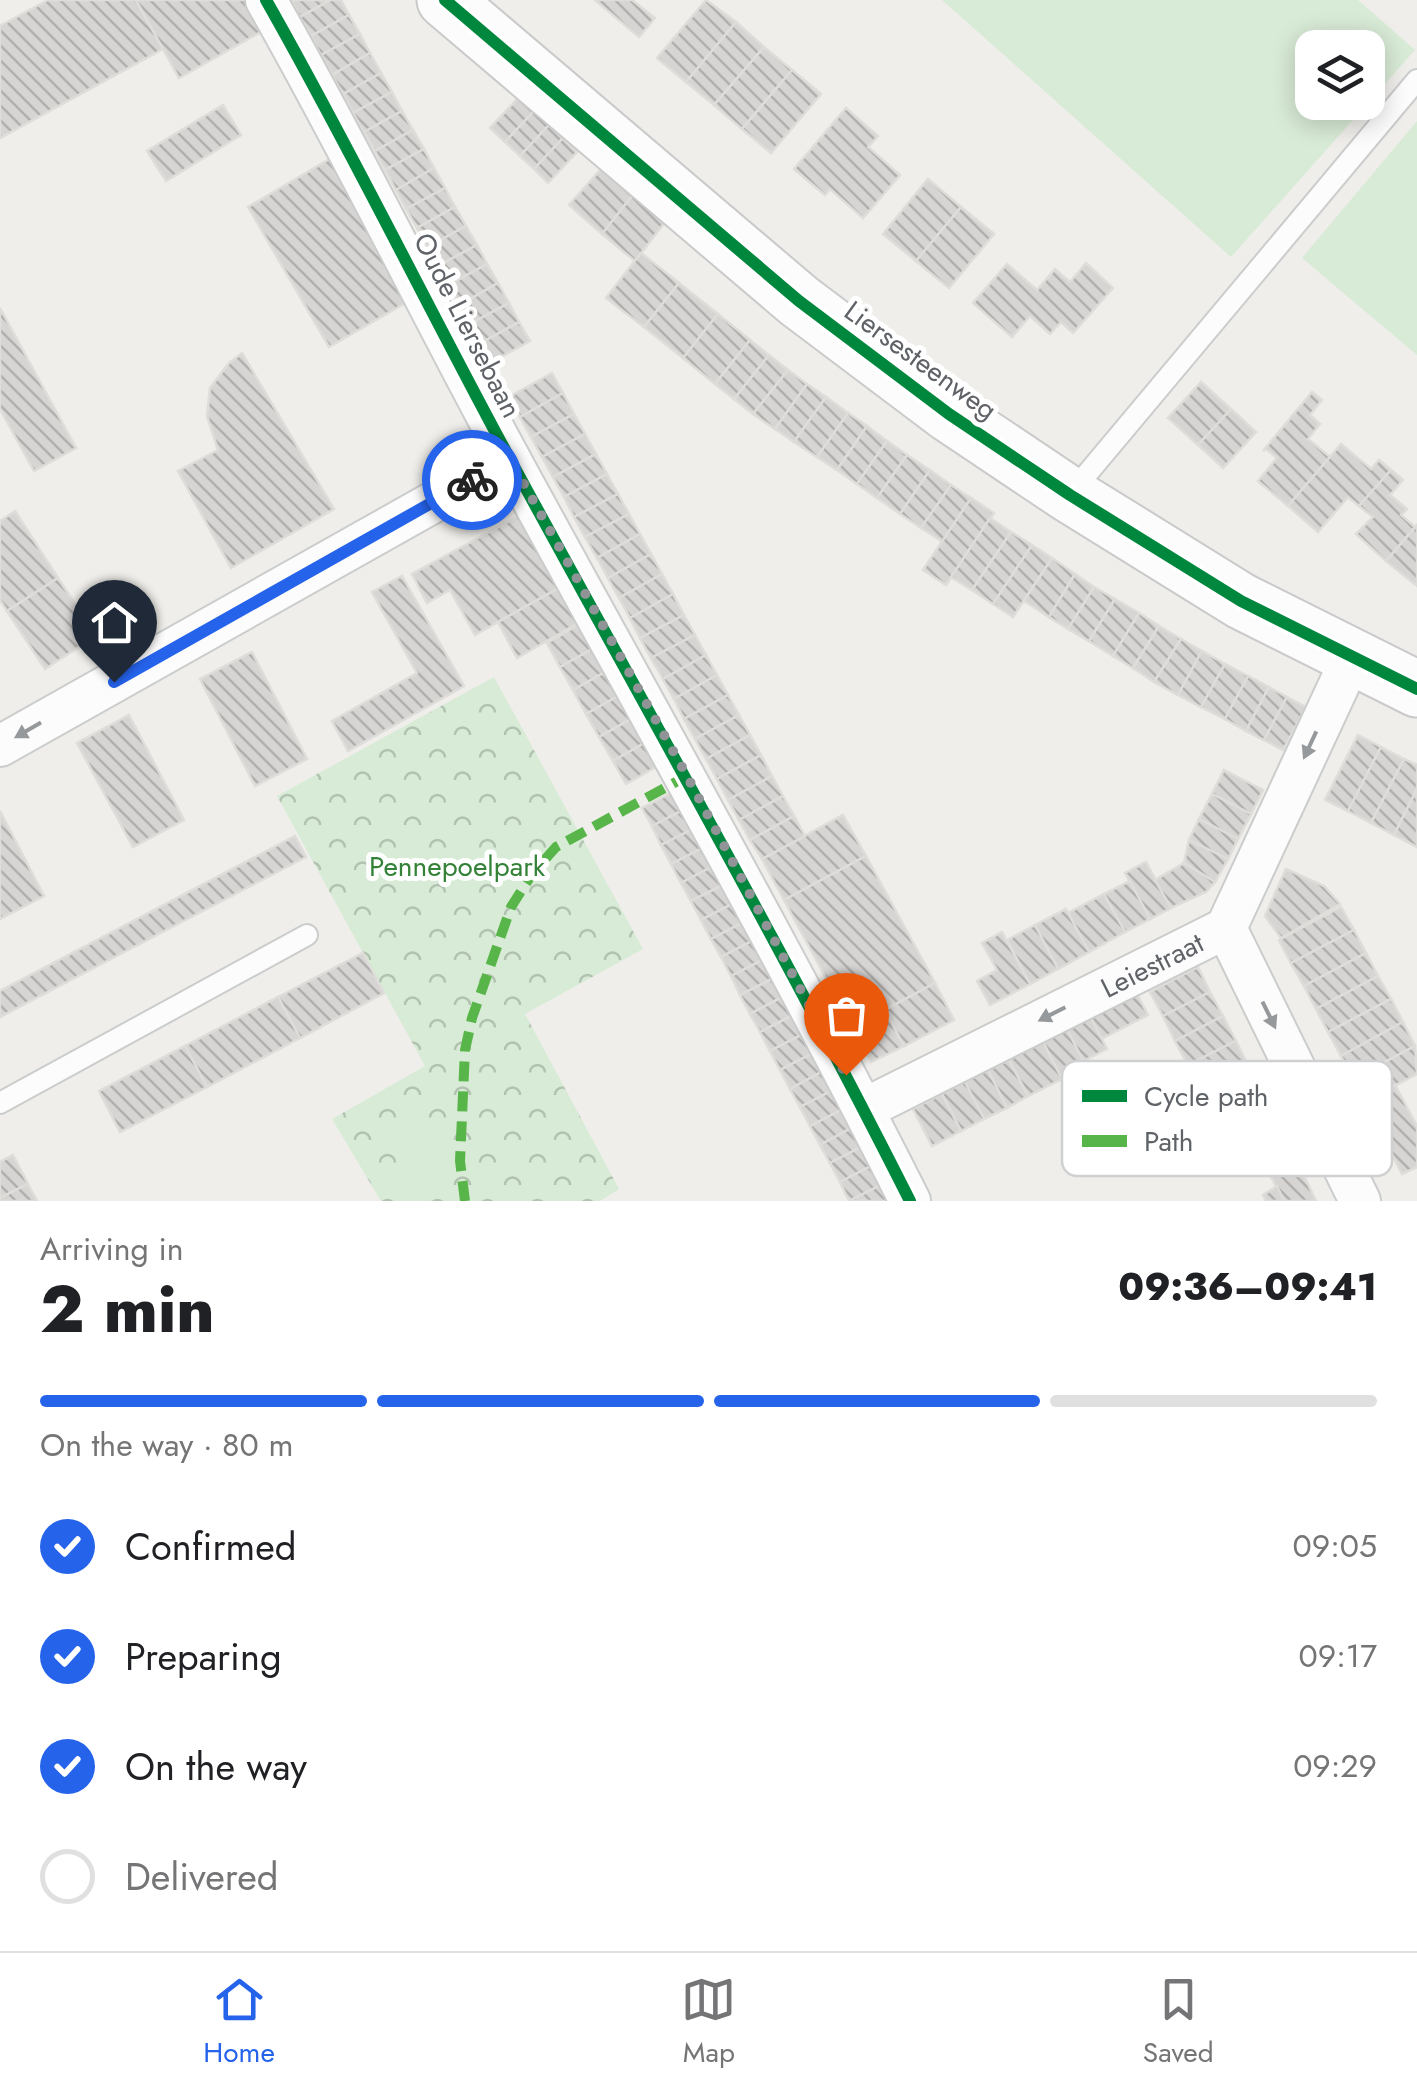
<!DOCTYPE html>
<html lang="en">
<head>
<meta charset="utf-8">
<style>
	:root { --surface:#fff; --page:#f6f6f6; --text:#202124; --muted:#757577; --line:#e0e0e0; --accent:#2563eb }
	body { margin:0; font-family:Jost,sans-serif; background:var(--page); color:var(--text); height:100vh; display:flex; flex-direction:column; font-size:38px; white-space:nowrap }
	* { box-sizing:border-box; margin:0 }
	p { font-size:32px; color:var(--muted) }
	.icon { flex:none; width:55px; height:55px; fill:none; stroke:currentColor; stroke-width:2; stroke-linecap:round; stroke-linejoin:round }
	.map { position:relative; height:1201px; overflow:hidden }
	.drawer { display:flex; flex-direction:column; background:var(--surface); flex:1 }
	.drawer>* { flex:none }
	.fabs { position:absolute; left:1295px; top:30px; display:grid; gap:20px }
	.fabs a { display:grid; place-items:center; width:90px; height:90px; border-radius:20px; background:var(--surface); box-shadow:0 5px 25px #0003; font-size:50px }
	.pin { position:absolute; display:grid; place-items:center; width:85px; height:85px; color:#fff; margin:-102px -42px; border-radius:50% 50% 50% 0; rotate:-45deg; box-shadow:0 0 10px #0007 }
	.pin .icon { rotate:45deg }
	.courier { position:absolute; display:grid; place-items:center; width:100px; height:100px; margin:-50px; border:8px solid #2563eb; border-radius:50%; background:#fff; color:#222; box-shadow:0 2px 12px #0007 }
	.head em { font-style:normal; font-weight:800 }
	.head div { display:flex; flex-direction:column-reverse }
	.head { display:flex; align-items:center; justify-content:space-between; height:170px; padding:0 40px }
	h1 { font-size:65px; font-weight:800; line-height:75px }
	.bar { display:grid; grid-template-columns:repeat(4,1fr); gap:15px 10px; align-content:center; height:120px; padding:0 40px }
	.bar i { height:12px; border-radius:8px; background:var(--line) }
	.bar .active { background:var(--accent) }
	.bar p { grid-column:span 4 }
	ol { padding:0 40px; list-style:none }
	li { display:flex; align-items:center; gap:30px; height:110px }
	li p { margin-inline-start:auto }
	li .icon { padding:10px; border-radius:50%; background:var(--accent); color:#fff; stroke-width:4 }
	li:last-child { color:var(--muted) }
	li i { width:55px; height:55px; border:5px solid var(--line); border-radius:50% }
	.tab-bar { display:flex; justify-content:space-around; align-items:center; height:140px; border-top:2px solid var(--line); background:var(--surface); font-size:28px; color:var(--muted) }
	.tab-bar a { display:grid; justify-items:center; gap:5px }
	.tab-bar .active { color:var(--accent) }
	.map>svg:first-child { display:block }
	.forest { fill:url(#forest-crowns) }
	.pitch { fill:#d8ebd6; fill-rule:evenodd }
	.building { fill:url(#building-back-hatch); stroke:#deddd9; stroke-width:2.5 }
	.lines { fill:none; stroke-linecap:round; stroke-linejoin:round }
	.service-casing { stroke:#cbcccc; stroke-width:24 }
	.minor-casing { stroke:#cbcccc; stroke-width:44 }
	.secondary-casing { stroke:#cacacb; stroke-width:59 }
	.service { stroke:#fdfcfc; stroke-width:20 }
	.minor { stroke:#fdfcfc; stroke-width:40 }
	.secondary { stroke:#fdfcfc; stroke-width:55 }
	.quiet { stroke:#58b549; stroke-width:10; stroke-dasharray:20 10; stroke-linecap:butt }
	.cycleway-casing { stroke:#fff; stroke-width:19 }
	.cycleway { stroke:#00873e; stroke-width:12 }
	.oneway { fill:#96999c }
	.done { stroke:#919496; stroke-width:10; stroke-dasharray:0 18 }
	.route { stroke:#2563eb; stroke-width:12 }
	.labels { text-anchor:middle; stroke-width:10; stroke-linejoin:round; paint-order:stroke }
	.street-label { font-size:28px; fill:#5f6368; stroke:#fff }
	.park-label { font-size:28px; fill:#348238; stroke:#fff }
	.key { fill:#fff; stroke:#cfd0d2; stroke-width:2.5 }
	.key-label { font-size:28px; fill:#5f6368 }
</style>
</head>
<body>
<div class="map">
<svg width="1417" height="1201" viewBox="0 0 1417 1201">
	<defs>
		<pattern id="forest-crowns" width="20" height="18" patternUnits="userSpaceOnUse" patternTransform="scale(2.5)"><rect width="20" height="18" fill="#d8ebd6"/><path d="M2 6a3 3 0 1 1 6 0M12 15a3 3 0 1 1 6 0" fill="none" stroke="#b2c2b1"/></pattern>
		<pattern id="building-back-hatch" width="6" height="6" patternUnits="userSpaceOnUse" patternTransform="scale(2.5)"><rect width="6" height="6" fill="#d6d5d3"/><path d="M-1 5l2 2M0 0l6 6M5-1l2 2" fill="none" stroke="#b1b0af"/></pattern>
	</defs>
	<rect width="100%" height="100%" fill="#efeeea"/>
	<!-- forest -->
	<path class="forest" d="M494,677L643,949L525,1014L619,1189L600,1201H381L332,1119L425,1066L277,796Z"/>
	<!-- pitch -->
	<g class="pitch">
		<path d="M942,0H1358L1415,50L1231,257ZM1312,48H1368V102H1312Z"/>
		<path d="M1417,121V355L1302,258Z"/>
		<path d="M447,1124L452,1194L403,1197L398,1127Z"/>
	</g>
	<!-- building -->
	<g class="building">
		<path d="M48,0H136L163,49L0,138V26Z"/>
		<path d="M136,0H250L266,29L179,78Z"/>
		<path d="M291,0H331L300,17Z"/>
		<path d="M331,0H341L349,15L311,36L300,17Z"/>
		<path d="M595,0H632L655,18L639,37Z"/>
		<path d="M706,0L736,22L686,82L657,58Z"/>
		<path d="M349,15L360,34L321,55L311,36Z"/>
		<path d="M736,22L764,47L714,105L686,82Z"/>
		<path d="M360,34L370,53L332,75L321,55Z"/>
		<path d="M764,47L792,70L742,129L714,105Z"/>
		<path d="M370,53L381,73L343,94L332,75Z"/>
		<path d="M792,70L821,94L771,153L742,129Z"/>
		<path d="M381,73L392,92L353,113L343,94Z"/>
		<path d="M392,92L402,111L364,132L353,113Z"/>
		<path d="M519,97L534,111L505,142L490,128Z"/>
		<path d="M223,105L241,135L166,181L147,151Z"/>
		<path d="M846,108L878,136L868,147L900,175L863,218L830,189L825,195L794,169Z"/>
		<path d="M402,111L413,130L375,151L364,132Z"/>
		<path d="M534,111L549,125L520,156L505,142Z"/>
		<path d="M549,125L563,138L534,169L520,156Z"/>
		<path d="M413,130L424,149L385,170L375,151Z"/>
		<path d="M563,138L577,152L548,183L534,169Z"/>
		<path d="M424,149L434,168L396,190L385,170Z"/>
		<path d="M333,157L414,298L329,347L248,207Z"/>
		<path d="M434,168L445,188L406,209L396,190Z"/>
		<path d="M601,169L632,196L602,234L569,205Z"/>
		<path d="M928,179L961,207L916,261L883,234Z"/>
		<path d="M445,188L455,207L417,228L406,209Z"/>
		<path d="M632,196L665,222L635,261L602,234Z"/>
		<path d="M455,207L466,226L428,247L417,228Z"/>
		<path d="M961,207L994,234L949,288L916,261Z"/>
		<path d="M466,226L477,245L438,266L428,247Z"/>
		<path d="M477,245L487,264L449,285L438,266Z"/>
		<path d="M641,253L679,283L644,327L606,298Z"/>
		<path d="M1086,263L1113,288L1073,333L1061,322L1050,334L1030,316L1012,337L973,303L1007,264L1037,290L1055,269L1070,282Z"/>
		<path d="M487,264L498,283L460,305L449,285Z"/>
		<path d="M498,283L509,303L470,324L460,305Z"/>
		<path d="M679,283L718,314L683,358L644,327Z"/>
		<path d="M509,303L519,322L481,343L470,324Z"/>
		<path d="M0,308L76,448L34,471L0,409Z"/>
		<path d="M718,314L750,340L715,384L683,358Z"/>
		<path d="M519,322L530,341L492,362L481,343Z"/>
		<path d="M750,340L769,355L734,399L715,384Z"/>
		<path d="M242,353L334,509L231,568L178,471L218,450L207,416L210,388L229,363Z"/>
		<path d="M769,355L788,370L753,414L734,399Z"/>
		<path d="M788,370L807,384L775,429L753,414Z"/>
		<path d="M552,373L563,393L520,417L509,397Z"/>
		<path d="M1201,382L1231,409L1198,445L1168,418Z"/>
		<path d="M807,384L826,397L794,442L775,429Z"/>
		<path d="M1312,392L1322,400L1310,415L1320,424L1308,439L1330,457L1288,506L1258,481L1277,458L1266,449L1263,451Z"/>
		<path d="M563,393L574,414L531,437L520,417Z"/>
		<path d="M826,397L848,413L817,457L794,442Z"/>
		<path d="M1231,409L1256,432L1223,468L1198,445Z"/>
		<path d="M848,413L867,426L837,470L817,457Z"/>
		<path d="M574,414L585,434L542,457L531,437Z"/>
		<path d="M867,426L887,441L857,484L837,470Z"/>
		<path d="M585,434L596,454L553,477L542,457Z"/>
		<path d="M887,441L907,455L877,498L857,484Z"/>
		<path d="M1341,444L1371,469L1379,460L1391,470L1359,506L1348,497L1318,532L1288,506Z"/>
		<path d="M596,454L607,474L564,497L553,477Z"/>
		<path d="M907,455L930,470L900,514L877,498Z"/>
		<path d="M930,470L951,485L921,528L900,514Z"/>
		<path d="M1391,470L1403,480L1390,495L1407,509L1401,515L1415,527L1386,561L1356,534L1373,517L1359,506Z"/>
		<path d="M607,474L618,494L574,517L564,497Z"/>
		<path d="M951,485L971,498L943,542L921,528Z"/>
		<path d="M618,494L629,514L585,537L574,517Z"/>
		<path d="M971,498L994,513L946,585L923,570Z"/>
		<path d="M15,511L58,578L7,611L0,600V521Z"/>
		<path d="M526,512L566,584L475,635L450,590L427,603L412,574Z"/>
		<path d="M629,514L640,534L597,558L585,537Z"/>
		<path d="M990,518L1011,532L972,590L951,577Z"/>
		<path d="M1417,525V586L1386,561Z"/>
		<path d="M1011,532L1032,545L993,604L972,590Z"/>
		<path d="M640,534L651,554L608,578L597,558Z"/>
		<path d="M1032,545L1052,558L1013,617L993,604Z"/>
		<path d="M651,554L662,574L619,598L608,578Z"/>
		<path d="M1052,558L1075,574L1049,617L1024,601Z"/>
		<path d="M662,574L673,594L630,618L619,598Z"/>
		<path d="M1075,574L1094,587L1068,629L1049,617Z"/>
		<path d="M402,576L464,686L348,751L332,721L417,673L372,592Z"/>
		<path d="M58,578L96,636L45,669L7,611Z"/>
		<path d="M566,584L585,619L517,658L498,622Z"/>
		<path d="M1094,587L1115,599L1089,641L1068,629Z"/>
		<path d="M673,594L684,615L640,638L630,618Z"/>
		<path d="M1115,599L1139,613L1113,656L1089,641Z"/>
		<path d="M1139,613L1159,626L1133,668L1113,656Z"/>
		<path d="M684,615L695,635L651,658L640,638Z"/>
		<path d="M589,619L603,643L560,667L547,643Z"/>
		<path d="M1159,626L1181,639L1154,682L1133,668Z"/>
		<path d="M695,635L706,655L663,679L651,658Z"/>
		<path d="M1181,639L1202,651L1178,695L1154,682Z"/>
		<path d="M603,643L616,666L573,690L560,667Z"/>
		<path d="M1202,651L1225,664L1201,707L1178,695Z"/>
		<path d="M252,652L307,759L255,786L200,679Z"/>
		<path d="M706,655L717,675L674,699L663,679Z"/>
		<path d="M1225,664L1248,676L1225,719L1201,707Z"/>
		<path d="M616,666L629,690L586,714L573,690Z"/>
		<path d="M717,675L728,695L684,719L674,699Z"/>
		<path d="M1248,676L1269,687L1246,731L1225,719Z"/>
		<path d="M1269,687L1287,697L1264,740L1246,731Z"/>
		<path d="M629,690L642,713L599,737L586,714Z"/>
		<path d="M728,695L739,715L695,739L684,719Z"/>
		<path d="M1287,697L1306,707L1283,750L1264,740Z"/>
		<path d="M642,713L655,737L613,761L599,737Z"/>
		<path d="M129,715L184,820L133,847L77,743Z"/>
		<path d="M739,715L750,735L706,759L695,739Z"/>
		<path d="M750,735L761,755L717,779L706,759Z"/>
		<path d="M1358,735L1381,747L1348,811L1325,800Z"/>
		<path d="M655,737L668,760L626,784L613,761Z"/>
		<path d="M1381,747L1404,759L1371,823L1348,811Z"/>
		<path d="M761,755L772,776L728,800L717,779Z"/>
		<path d="M1404,759L1417,765V789L1394,835L1371,823Z"/>
		<path d="M1224,770L1263,790L1251,814L1212,794Z"/>
		<path d="M772,776L783,796L739,820L728,800Z"/>
		<path d="M679,789L689,807L652,826L642,808Z"/>
		<path d="M1417,789V847L1394,835Z"/>
		<path d="M1212,794L1251,814L1238,839L1199,819Z"/>
		<path d="M783,796L794,816L750,840L739,820Z"/>
		<path d="M689,807L699,826L661,845L652,826Z"/>
		<path d="M0,811L44,896L0,919Z"/>
		<path d="M843,815L866,856L784,900L762,859Z"/>
		<path d="M794,816L805,836L762,859L750,840Z"/>
		<path d="M1199,819L1238,839L1228,859L1189,840Z"/>
		<path d="M699,826L709,845L671,864L661,845Z"/>
		<path d="M295,836L306,857L0,1017V991Z"/>
		<path d="M1189,840L1228,859L1215,882L1184,863Z"/>
		<path d="M709,845L719,863L681,883L671,864Z"/>
		<path d="M866,856L935,983L885,1010L904,1046L871,1062L784,900Z"/>
		<path d="M1146,862L1171,908L1150,919L1125,873Z"/>
		<path d="M719,863L729,882L691,901L681,883Z"/>
		<path d="M1184,863L1215,882L1206,892L1171,908L1155,880Z"/>
		<path d="M1286,869L1324,886L1340,904L1281,938L1265,916Z"/>
		<path d="M1130,881L1150,919L1125,932L1104,894Z"/>
		<path d="M729,882L738,901L701,920L691,901Z"/>
		<path d="M1104,894L1125,932L1089,952L1068,913Z"/>
		<path d="M738,901L748,920L711,939L701,920Z"/>
		<path d="M1341,907L1354,930L1291,963L1279,940Z"/>
		<path d="M1066,909L1089,952L1058,969L1035,925Z"/>
		<path d="M748,920L758,938L721,957L711,939Z"/>
		<path d="M1035,925L1058,969L1030,984L1007,940Z"/>
		<path d="M1354,930L1366,953L1304,986L1291,963Z"/>
		<path d="M1002,932L1030,984L990,1005L977,981L997,970L982,943Z"/>
		<path d="M758,938L768,957L731,976L721,957Z"/>
		<path d="M363,953L384,993L300,1038L278,997Z"/>
		<path d="M1366,953L1378,976L1316,1009L1304,986Z"/>
		<path d="M768,957L778,976L740,995L731,976Z"/>
		<path d="M1198,967L1210,992L1163,1016L1150,992Z"/>
		<path d="M778,976L788,994L750,1014L740,995Z"/>
		<path d="M1378,976L1391,999L1328,1032L1316,1009Z"/>
		<path d="M935,983L954,1020L904,1046L885,1010Z"/>
		<path d="M1210,992L1223,1016L1175,1041L1163,1016Z"/>
		<path d="M788,994L797,1013L760,1032L750,1014Z"/>
		<path d="M1137,994L1148,1015L1101,1039L1091,1018Z"/>
		<path d="M278,997L300,1038L207,1087L185,1046Z"/>
		<path d="M1391,999L1403,1022L1341,1056L1328,1032Z"/>
		<path d="M797,1013L807,1032L770,1051L760,1032Z"/>
		<path d="M1223,1016L1236,1041L1188,1065L1175,1041Z"/>
		<path d="M1091,1018L1107,1049L1083,1061L1067,1029Z"/>
		<path d="M1403,1022L1415,1046L1353,1079L1341,1056Z"/>
		<path d="M1067,1029L1086,1067L1062,1079L1043,1042Z"/>
		<path d="M807,1032L817,1051L780,1070L770,1051Z"/>
		<path d="M1236,1041L1248,1065L1200,1090L1188,1065Z"/>
		<path d="M1043,1042L1062,1079L1028,1096L1009,1060Z"/>
		<path d="M185,1046L207,1087L120,1132L99,1091Z"/>
		<path d="M1415,1046L1417,1074L1365,1101L1353,1079Z"/>
		<path d="M817,1051L827,1069L790,1089L780,1070Z"/>
		<path d="M1009,1060L1028,1096L1007,1108L988,1070Z"/>
		<path d="M827,1069L837,1088L800,1107L790,1089Z"/>
		<path d="M988,1070L1007,1108L984,1119L965,1082Z"/>
		<path d="M965,1082L984,1119L961,1131L942,1094Z"/>
		<path d="M1395,1085L1417,1126V1167L1402,1174L1365,1101Z"/>
		<path d="M837,1088L847,1107L810,1126L800,1107Z"/>
		<path d="M942,1094L961,1131L932,1146L913,1109Z"/>
		<path d="M847,1107L857,1125L820,1145L810,1126Z"/>
		<path d="M857,1125L867,1144L830,1163L820,1145Z"/>
		<path d="M1287,1140L1316,1201H1284L1259,1155Z"/>
		<path d="M867,1144L877,1163L840,1182L830,1163Z"/>
		<path d="M13,1155L28,1184L0,1198V1162Z"/>
		<path d="M877,1163L887,1182L849,1201L840,1182Z"/>
		<path d="M887,1182L894,1201H849Z"/>
		<path d="M28,1184L37,1201H0V1198Z"/>
		<path d="M1277,1186L1284,1201H1266L1263,1195Z"/>
	</g>
	<g class="lines">
		<!-- service casing -->
		<g class="service-casing">
			<g id="service">
				<path d="M1071,493L1417,80"/>
				<path d="M0,1103L307,935"/>
			</g>
		</g>
		<!-- minor casing -->
		<g class="minor-casing">
			<g id="minor">
				<path d="M266,0C352,151 428,308 511,461C645,707 784,951 910,1201"/>
				<path d="M0,746L510,459"/>
				<path d="M1226,928L1360,1201"/>
				<path id="s1" d="M864,1109L1226,928L1352,657"/>
			</g>
		</g>
		<!-- secondary casing -->
		<g class="secondary-casing">
			<path id="secondary" d="M445,0L799,301L949,414L1070,495L1241,601L1417,689"/>
		</g>
		<!-- service -->
		<use href="#service" class="service"/>
		<!-- minor -->
		<use href="#minor" class="minor"/>
		<!-- secondary -->
		<use href="#secondary" class="secondary"/>
		<!-- quiet -->
		<path class="quiet" d="M465,1201L460,1161L465,1050L472,1018L511,907L532,874L556,847L687,776"/>
		<!-- cycleway casing -->
		<g class="cycleway-casing">
			<g id="cycleway">
				<path d="M266,0C352,151 428,308 511,461C645,707 784,951 910,1201"/>
				<path d="M445,0L799,301L949,414L1070,495L1241,601L1417,689"/>
			</g>
		</g>
		<!-- cycleway -->
		<use href="#cycleway" class="cycleway"/>
	</g>
	<!-- one-way arrows -->
	<defs><path id="oneway-solid" d="M-6-.8H1V-3.2L6.5 0L1 3.2V.8H-6Z" transform="scale(2.5)"/></defs>
	<g class="oneway">
		<use href="#oneway-solid" transform="translate(28 730) rotate(150)"/>
		<use href="#oneway-solid" transform="translate(1310 745) rotate(115)"/>
		<use href="#oneway-solid" transform="translate(1052 1014) rotate(153)"/>
		<use href="#oneway-solid" transform="translate(1269 1015) rotate(64)"/>
	</g>
	<g class="lines">
		<!-- done -->
		<path class="done" d="M472,480L510,459L687,776L846,1075"/>
		<!-- route -->
		<path class="route" d="M114,682L472,480"/>
	</g>
	<g class="labels">
		<!-- street labels -->
		<g class="street-label">
			<text transform="translate(468 325) rotate(63)" y="10">Oude Liersebaan</text>
			<text transform="translate(921 360) rotate(36)" y="10">Liersesteenweg</text>
			<text dy="10" stroke="none"><textPath href="#s1" startOffset="322">Leiestraat</textPath></text>
		</g>
		<!-- park labels -->
		<g class="park-label">
			<text x="457" y="876">Pennepoelpark</text>
		</g>
	</g>
	<!-- legend -->
	<rect x="1062" y="1061" width="330" height="115" rx="15" class="key"/>
	<rect x="1082" y="1090" width="45" height="12" fill="#00873e"/>
	<rect x="1082" y="1135" width="45" height="12" fill="#58b549"/>
	<g class="key-label">
		<text x="1144" y="1106">Cycle path</text>
		<text x="1144" y="1151">Path</text>
	</g>
</svg>
<div class="fabs">
<a><svg class="icon" aria-label="layers" viewBox="0 0 24 24"><path d="M12 4l9 5-9 5-9-5zM3 14l9 5 9-5"/></svg></a>
</div>
<div class="pin" style="left:846px;top:1075px;background:#ea580c"><svg class="icon" aria-label="bag" viewBox="0 0 24 24"><path d="M5 8h14l-1 12H6zM9 8a3 3 0 0 1 6 0"/></svg></div>
<div class="pin" style="left:114px;top:682px;background:#1f2937"><svg class="icon" aria-label="home" viewBox="0 0 24 24"><path d="M3 11l9-7 9 7M6 9v11h12V9"/></svg></div>
<div class="courier" style="left:472px;top:480px"><svg class="icon" aria-label="bike" viewBox="0 0 24 24"><circle cx="6" cy="16" r="4"/><circle cx="18" cy="16" r="4"/><path d="M6 16l4-8h5l3 8M10 8l3 8H6M13 5h3"/></svg></div>
</div>
<section class="drawer">
<div class="head"><div><h1>2 min</h1><p>Arriving in</p></div><em>09:36–09:41</em></div>
<div class="bar"><i class="active"></i><i class="active"></i><i class="active"></i><i></i><p>On the way · 80 m</p></div>
<ol>
<li><svg class="icon" aria-label="check" viewBox="0 0 24 24"><path d="M5 12l5 5 9-10"/></svg>Confirmed<p>09:05</p></li>
<li><svg class="icon" aria-label="check" viewBox="0 0 24 24"><path d="M5 12l5 5 9-10"/></svg>Preparing<p>09:17</p></li>
<li><svg class="icon" aria-label="check" viewBox="0 0 24 24"><path d="M5 12l5 5 9-10"/></svg>On the way<p>09:29</p></li>
<li><i></i>Delivered</li>
</ol>
</section>
<nav class="tab-bar">
<a class="active"><svg class="icon" aria-label="home" viewBox="0 0 24 24"><path d="M3 11l9-7 9 7M6 9v11h12V9"/></svg>Home</a>
<a><svg class="icon" aria-label="map" viewBox="0 0 24 24"><path d="M3 6l6-2 6 2 6-2v14l-6 2-6-2-6 2zM9 4v14M15 6v14"/></svg>Map</a>
<a><svg class="icon" aria-label="saved" viewBox="0 0 24 24"><path d="M7 4h10v16l-5-4-5 4z"/></svg>Saved</a>
</nav>
</body>
</html>
